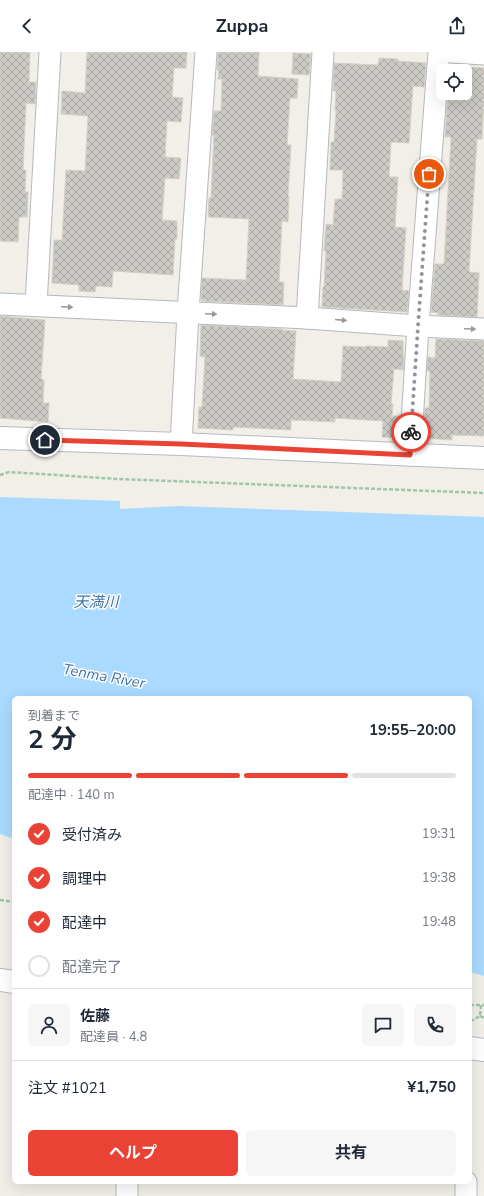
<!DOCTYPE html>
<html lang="ja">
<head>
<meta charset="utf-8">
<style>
	:root { --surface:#fff; --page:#f6f6f7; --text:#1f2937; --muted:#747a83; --line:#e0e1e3; --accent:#ea4335 }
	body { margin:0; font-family:"Nunito Sans","Noto Sans JP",sans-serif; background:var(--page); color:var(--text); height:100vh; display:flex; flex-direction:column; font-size:15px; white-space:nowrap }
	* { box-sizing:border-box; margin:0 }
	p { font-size:13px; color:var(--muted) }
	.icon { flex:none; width:22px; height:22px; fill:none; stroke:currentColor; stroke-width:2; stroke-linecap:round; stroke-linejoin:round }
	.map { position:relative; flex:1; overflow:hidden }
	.drawer { position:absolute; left:12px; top:644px; width:460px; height:488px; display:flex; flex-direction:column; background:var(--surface); border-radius:6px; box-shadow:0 4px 16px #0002 }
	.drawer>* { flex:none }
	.buttons { position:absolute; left:436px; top:12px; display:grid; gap:8px }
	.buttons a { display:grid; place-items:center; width:36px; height:36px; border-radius:6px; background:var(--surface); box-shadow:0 4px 16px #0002; font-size:20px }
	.pin { position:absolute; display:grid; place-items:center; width:34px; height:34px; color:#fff; margin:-17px; border:2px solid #fff; border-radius:50%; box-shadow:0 1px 4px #0007 }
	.courier { position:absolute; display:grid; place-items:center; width:40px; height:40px; margin:-20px; border:3px solid #ea4335; border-radius:50%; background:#fff; color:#222; box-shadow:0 1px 5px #0007 }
	.summary em { font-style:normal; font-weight:700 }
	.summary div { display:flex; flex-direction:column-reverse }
	.summary { display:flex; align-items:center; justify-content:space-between; height:68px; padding:0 16px }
	h1 { font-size:26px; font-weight:700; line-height:30px }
	.bar { display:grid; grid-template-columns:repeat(4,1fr); gap:6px 4px; align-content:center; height:48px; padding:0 16px }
	.bar i { height:5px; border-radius:3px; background:var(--line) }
	.bar .on { background:var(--accent) }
	.bar p { grid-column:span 4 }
	.line { display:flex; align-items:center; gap:10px; padding:0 16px; border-top:1px solid var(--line) }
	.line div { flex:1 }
	.round { display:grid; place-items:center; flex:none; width:42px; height:42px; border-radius:6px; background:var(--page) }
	ol { padding:0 16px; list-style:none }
	li { display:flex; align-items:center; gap:12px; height:44px }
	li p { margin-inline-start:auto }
	li .icon { padding:4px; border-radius:50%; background:var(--accent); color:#fff; stroke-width:4 }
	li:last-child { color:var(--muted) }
	li i { width:22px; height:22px; border:2px solid var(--line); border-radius:50% }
	.primary-button { display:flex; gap:8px; margin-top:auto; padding:8px 16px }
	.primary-button a { flex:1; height:46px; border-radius:6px; background:var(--accent); color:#fff; font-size:16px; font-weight:700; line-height:46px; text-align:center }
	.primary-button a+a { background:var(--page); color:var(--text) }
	header { display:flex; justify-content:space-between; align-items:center; height:52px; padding:0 16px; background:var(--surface); font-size:18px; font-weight:700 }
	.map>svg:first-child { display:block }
	.water { fill:#aadaff }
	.building { fill:url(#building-cross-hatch); stroke:#d6d1c6 }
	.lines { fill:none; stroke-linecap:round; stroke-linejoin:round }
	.street-casing { stroke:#b5b8bc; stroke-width:23 }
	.secondary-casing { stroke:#b6babf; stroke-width:24 }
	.path { stroke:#9cc7a9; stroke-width:2.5; stroke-dasharray:4 2; stroke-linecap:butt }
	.street { stroke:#fff; stroke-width:21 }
	.secondary { stroke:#fff; stroke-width:22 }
	.oneway { fill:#979a9d }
	.done { stroke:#929495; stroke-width:4; stroke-dasharray:0 7.2 }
	.route { stroke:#ea4335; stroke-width:5 }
	.labels { text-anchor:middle; stroke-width:3; stroke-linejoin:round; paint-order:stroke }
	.water-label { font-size:15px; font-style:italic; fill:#4174aa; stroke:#fff }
</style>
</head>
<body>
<header><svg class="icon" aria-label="back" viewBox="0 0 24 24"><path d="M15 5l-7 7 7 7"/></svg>Zuppa<svg class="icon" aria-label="share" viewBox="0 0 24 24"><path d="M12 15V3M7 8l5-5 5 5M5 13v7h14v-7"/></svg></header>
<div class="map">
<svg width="484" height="1144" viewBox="0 0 484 1144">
	<defs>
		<pattern id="building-cross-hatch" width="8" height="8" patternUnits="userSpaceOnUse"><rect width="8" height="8" fill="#cccac5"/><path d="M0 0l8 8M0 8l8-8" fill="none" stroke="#a9a8a4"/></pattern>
	</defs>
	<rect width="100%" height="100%" fill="#f1efe8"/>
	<!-- water -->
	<path class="water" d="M0,445L120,449V457L177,454L484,465V924L470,920V646H14V787L0,782Z"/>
	<!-- building -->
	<g class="building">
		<path d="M0,0H30L29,30H36L35,52L26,51L23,118H26L25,140H28L27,165H19L18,190L0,189Z"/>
		<path d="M87,0H187L186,16H174L172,45L183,46L181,70L167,69L165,105L181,106L179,127L165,126L162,168L177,169V187H175L173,223L113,219L112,235L96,234L95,240L79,239V233L52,231L54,188H62L66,118L85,119L88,64L61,62L62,39L85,41Z"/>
		<path d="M218,0H259L258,24L298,27L297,46H290L287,93H291L288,144H289L288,170L282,169L279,230H284L283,253L202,249V247H201L202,226L246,228L249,167L208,165L209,146H211L214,83H212L214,59H221L222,27H218L219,18H217Z"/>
		<path d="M293,1L311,2L309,23L292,22Z"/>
		<path d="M379,6L398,7V9L426,11L424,35L413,34L409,91L391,90L389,125H398L395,175L406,176L402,238L409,239L407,260L322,255L323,235H324L326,199H324L326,172L333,173L335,147H342L343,118H330L331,90H334L336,59H335L336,39H333L334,11L378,13Z"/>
		<path d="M450,14L484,16V47L482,87H477L469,220L479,221L477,265L438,263V261L431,260L435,212H444L451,85H445L448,41H465V19H450Z"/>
		<path d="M0,264L45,268L41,327L44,328L43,351H49L48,370L0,366Z"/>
		<path d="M201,273L282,277V278L296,279L293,327L341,330L343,294L366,295V294L388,295V288L403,289V303H404L403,318L394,317L391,352H393L392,364H400L399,386L382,385L383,369L335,366V370L291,368V378L233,375V378L198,376L199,355H202L205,305L200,304Z"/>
		<path d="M436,287L484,289V384L452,383V388L423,386L425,356H429L430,319H427L428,305L435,306Z"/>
	</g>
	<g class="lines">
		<!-- street casing -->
		<g class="street-casing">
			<g id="street">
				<path d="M452,0L484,2"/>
				<path d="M0,252L307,266L418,274L484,277"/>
				<path d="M36,253L50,0"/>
				<path d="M307,266L323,0"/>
				<path d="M181,392L188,261L206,0"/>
				<path d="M410,403L418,274L439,0"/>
				<path d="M127,1144V1130"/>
				<path d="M466,1144V1130"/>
			</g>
		</g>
		<!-- secondary casing -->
		<g class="secondary-casing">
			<g id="secondary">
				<path d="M0,386L181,392L484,406"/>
				<path d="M0,928L14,930"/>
				<path d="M470,996L484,998"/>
			</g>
		</g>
		<!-- path -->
		<g class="path">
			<path d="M0,423L9,420L118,427L484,441"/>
			<path d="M0,848L14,850"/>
			<path d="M470,953H484"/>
			<path d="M480,964L484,966"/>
			<path d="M470,968H473L480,964L481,953"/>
		</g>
		<!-- street -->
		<use href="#street" class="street"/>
		<!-- secondary -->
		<use href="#secondary" class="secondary"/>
	</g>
	<!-- one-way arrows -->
	<defs><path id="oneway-solid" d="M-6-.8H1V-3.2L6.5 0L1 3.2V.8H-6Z"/></defs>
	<g class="oneway">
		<use href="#oneway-solid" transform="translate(67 255) rotate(3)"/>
		<use href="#oneway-solid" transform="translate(211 262) rotate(2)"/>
		<use href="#oneway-solid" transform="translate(341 268) rotate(5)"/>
		<use href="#oneway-solid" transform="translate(470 277) rotate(3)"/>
	</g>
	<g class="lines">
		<!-- done -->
		<path class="done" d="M411,380L418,274L429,122"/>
		<!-- route -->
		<path class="route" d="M45,388L181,392L410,403L411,380"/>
	</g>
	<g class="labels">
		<!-- water labels -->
		<g class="water-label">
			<text x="96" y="555">天満川</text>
			<text transform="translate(104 624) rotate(10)" y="5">Tenma River</text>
		</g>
	</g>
</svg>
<div class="buttons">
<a><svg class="icon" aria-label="locate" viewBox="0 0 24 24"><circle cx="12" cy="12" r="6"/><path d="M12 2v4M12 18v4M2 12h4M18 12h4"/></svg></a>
</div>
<div class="pin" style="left:429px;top:122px;background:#ea580c"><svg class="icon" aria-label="bag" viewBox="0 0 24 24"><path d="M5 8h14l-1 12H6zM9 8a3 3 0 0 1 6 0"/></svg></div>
<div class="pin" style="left:45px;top:388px;background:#1f2937"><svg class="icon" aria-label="home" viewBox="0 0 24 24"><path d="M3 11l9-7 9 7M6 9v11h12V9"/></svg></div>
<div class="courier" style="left:411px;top:380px"><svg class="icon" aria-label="bike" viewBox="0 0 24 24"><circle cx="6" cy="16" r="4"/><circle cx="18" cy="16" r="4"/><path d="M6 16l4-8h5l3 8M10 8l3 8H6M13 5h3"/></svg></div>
<section class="drawer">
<div class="summary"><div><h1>2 分</h1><p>到着まで</p></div><em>19:55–20:00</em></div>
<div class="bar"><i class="on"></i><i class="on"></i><i class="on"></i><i></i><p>配達中 · 140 m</p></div>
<ol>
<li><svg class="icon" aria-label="check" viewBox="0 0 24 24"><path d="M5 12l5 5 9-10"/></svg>受付済み<p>19:31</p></li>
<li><svg class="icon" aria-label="check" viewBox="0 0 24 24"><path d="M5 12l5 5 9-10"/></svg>調理中<p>19:38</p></li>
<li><svg class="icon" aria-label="check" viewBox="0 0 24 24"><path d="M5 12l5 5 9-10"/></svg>配達中<p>19:48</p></li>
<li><i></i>配達完了</li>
</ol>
<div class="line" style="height:72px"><a class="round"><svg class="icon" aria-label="person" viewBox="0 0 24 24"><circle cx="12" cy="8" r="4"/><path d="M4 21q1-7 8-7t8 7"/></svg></a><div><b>佐藤</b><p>配達員 · 4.8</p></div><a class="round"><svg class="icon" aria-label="chat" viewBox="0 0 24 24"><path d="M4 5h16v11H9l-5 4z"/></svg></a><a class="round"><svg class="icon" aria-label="phone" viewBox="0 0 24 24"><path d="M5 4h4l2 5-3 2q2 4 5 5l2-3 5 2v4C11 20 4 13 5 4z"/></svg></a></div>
<div class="line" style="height:52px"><div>注文 #1021</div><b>¥1,750</b></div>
<div class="primary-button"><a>ヘルプ</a><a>共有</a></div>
</section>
</div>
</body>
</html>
